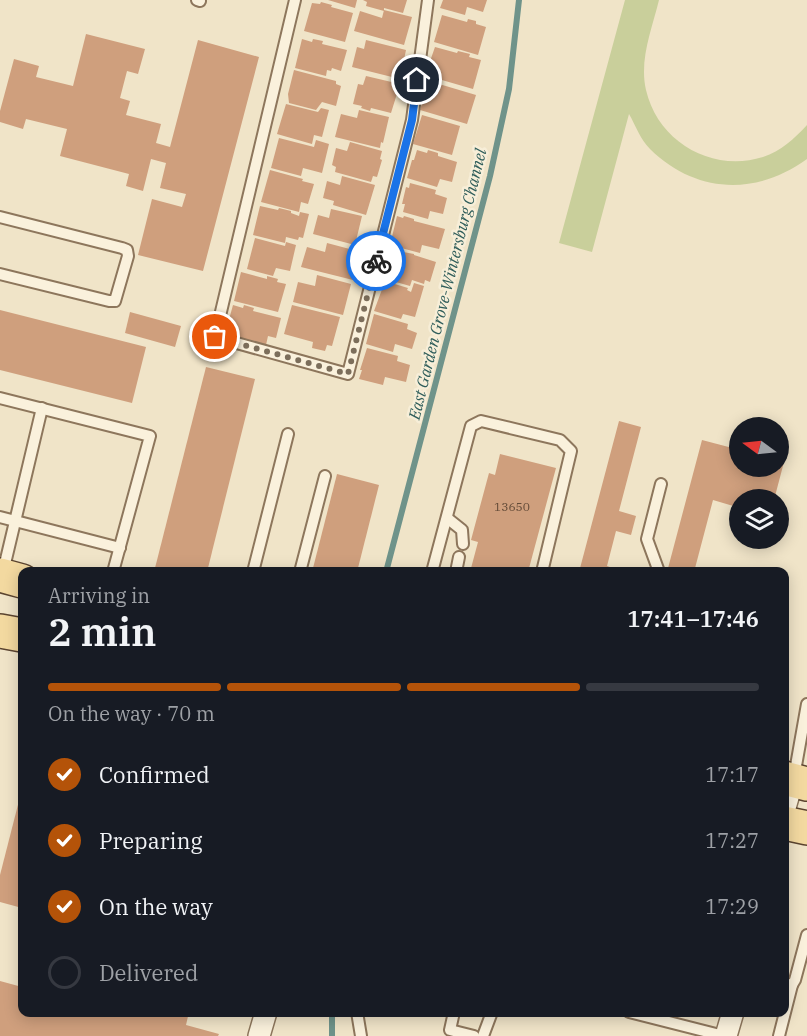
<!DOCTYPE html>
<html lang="en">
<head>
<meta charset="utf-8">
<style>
	:root { --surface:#171b24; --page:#242831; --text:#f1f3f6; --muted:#9ea1a6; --line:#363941; --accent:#b45309 }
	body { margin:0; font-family:"IBM Plex Serif",serif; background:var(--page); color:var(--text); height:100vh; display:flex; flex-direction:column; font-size:22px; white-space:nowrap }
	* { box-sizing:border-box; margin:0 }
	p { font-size:20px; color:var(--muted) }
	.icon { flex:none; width:33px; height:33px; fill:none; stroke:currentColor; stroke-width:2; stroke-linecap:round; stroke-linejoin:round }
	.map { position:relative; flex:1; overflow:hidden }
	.sheet { position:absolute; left:18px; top:567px; width:771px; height:450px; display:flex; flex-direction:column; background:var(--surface); border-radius:12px; box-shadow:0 3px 15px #0003 }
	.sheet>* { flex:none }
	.needle { width:39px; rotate:285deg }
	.controls { position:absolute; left:729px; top:417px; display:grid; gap:12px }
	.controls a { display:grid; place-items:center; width:60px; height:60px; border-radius:50%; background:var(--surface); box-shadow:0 3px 15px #0003; font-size:30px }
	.pin { position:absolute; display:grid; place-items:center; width:51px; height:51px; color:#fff; margin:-26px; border:3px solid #fff; border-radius:50%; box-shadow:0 2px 6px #0007 }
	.courier { position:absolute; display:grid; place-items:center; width:60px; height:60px; margin:-30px; border:4px solid #1a73e8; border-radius:50%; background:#fff; color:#222; box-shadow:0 2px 8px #0007 }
	.headline em { font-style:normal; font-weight:600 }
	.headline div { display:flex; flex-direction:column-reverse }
	.headline { display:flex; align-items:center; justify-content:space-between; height:102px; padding:0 30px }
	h1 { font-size:39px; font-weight:600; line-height:45px }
	.bar { display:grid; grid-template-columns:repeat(4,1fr); gap:9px 6px; align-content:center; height:72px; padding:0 30px }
	.bar i { height:8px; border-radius:4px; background:var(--line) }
	.bar .on { background:var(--accent) }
	.bar p { grid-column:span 4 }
	ol { padding:0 30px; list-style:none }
	li { display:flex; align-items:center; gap:18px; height:66px }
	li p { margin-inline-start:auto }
	li .icon { padding:6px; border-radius:50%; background:var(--accent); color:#fff; stroke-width:4 }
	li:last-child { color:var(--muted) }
	li i { width:33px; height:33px; border:3px solid var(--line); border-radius:50% }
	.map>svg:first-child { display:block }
	.green { fill:#c9cf9b }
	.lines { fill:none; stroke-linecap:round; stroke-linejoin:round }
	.stream { stroke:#6f938a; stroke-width:6 }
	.building { fill:#cf9f7d }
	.lane-casing { stroke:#8d765c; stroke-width:14 }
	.street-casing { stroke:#8d765c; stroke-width:24 }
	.primary-casing { stroke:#5b4430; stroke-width:36 }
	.lane { stroke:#faf1dc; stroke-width:10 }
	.street { stroke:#faf1dc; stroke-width:21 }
	.primary { stroke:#f3d9a0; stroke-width:33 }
	.done { stroke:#7c6e5b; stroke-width:6; stroke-dasharray:0 10.8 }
	.route { stroke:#1a73e8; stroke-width:8 }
	.labels { text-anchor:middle; stroke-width:5; stroke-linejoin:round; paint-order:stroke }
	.number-label { font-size:12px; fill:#624a37 }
	.water-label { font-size:16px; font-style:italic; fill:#2f5d5a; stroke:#f7eed8 }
</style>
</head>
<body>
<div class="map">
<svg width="807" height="1036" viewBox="0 0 807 1036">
	<rect width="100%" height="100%" fill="#f0e4c8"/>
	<!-- green -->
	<path class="green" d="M625,0H659C652,29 639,60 646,90C658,142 712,173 763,157C781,151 794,139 807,125V159C756,196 696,194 650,149C640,139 636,126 629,114L592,252L559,243Z"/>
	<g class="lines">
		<!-- stream -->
		<g class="stream">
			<path d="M386,572L490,176L509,89L519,0"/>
			<path d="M332,1012V1036"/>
		</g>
	</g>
	<!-- building -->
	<g class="building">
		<path d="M328,0H357L355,8Z"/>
		<path d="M363,0H407L403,13L384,8V11L366,6L367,2Z"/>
		<path d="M443,0H487L483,12L467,7L465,15L440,8Z"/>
		<path d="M321,2L332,5L331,7L353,13L345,42L304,31L312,3L320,4Z"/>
		<path d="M384,10L412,17L404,45L354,31L360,11L382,18Z"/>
		<path d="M442,15L467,22L468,19L476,21V24L486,27L478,55L434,42Z"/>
		<path d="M86,34L145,49L138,74L127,71L120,98L130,101L126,115L161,124L156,143L170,147L198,40L259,57L203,271L138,255L152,199L182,207L186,194L160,188L166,163L151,159L143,191L126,186L129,174L60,156L67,129L26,119L23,129L0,122V111L14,59L39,66L36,77L73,86Z"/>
		<path d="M302,39L312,42L313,39L323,41L322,44L347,50L341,71L332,68L331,71L327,70L326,76L295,68Z"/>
		<path d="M366,40L406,50L400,79L352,67L357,47L364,49Z"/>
		<path d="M435,47L457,53L458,51L470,54L469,57L481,60L473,89L428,76V67Z"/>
		<path d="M294,70L336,81V84L341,86L336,106L322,102L316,110L289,103L288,94Z"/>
		<path d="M366,76L400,84L391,113L371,108L370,111L361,108L362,106L353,104L358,84L363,85Z"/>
		<path d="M429,81L476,95L467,124L420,110Z"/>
		<path d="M286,104L318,112L321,108L329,110L322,137L314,135L312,144L277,134Z"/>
		<path d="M359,110L389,117L383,143L381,142L380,148L335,137L341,114L357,118Z"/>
		<path d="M422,115L460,126L452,155L413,144Z"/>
		<path d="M279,138L314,147L316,140L329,144L322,173L303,168L301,176L271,168Z"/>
		<path d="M350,142L382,151L380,159L382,160L377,177L373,176L371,182L335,172L336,167L332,165L336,148L347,151Z"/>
		<path d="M417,150L427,153L428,150L438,153V156L457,162L452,182L440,179L437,187L407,178L412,160H414Z"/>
		<path d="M270,170L303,179L302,181L314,184L308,204L301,202L299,212L261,202Z"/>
		<path d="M342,176L375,185L366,215L333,205L334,201L323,198L327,181L340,185Z"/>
		<path d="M410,183L436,190L435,194L447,198L443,214L430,211L428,219L403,212L405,204H402L406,187L409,188Z"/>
		<path d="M260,206L278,210L279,208L291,211V213L299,216L300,212L309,214L303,238L299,237L298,240L286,237L285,243L253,235Z"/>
		<path d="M331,209L362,216L355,245L313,234L318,215L329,218Z"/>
		<path d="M397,216L403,218L404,216L414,219V221L445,229L439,249L422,245L420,253L390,245Z"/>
		<path d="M255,238L285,246L286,242L296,245L290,271L276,268L273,276L247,269Z"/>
		<path d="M327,243L361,252L353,280L301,267L307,247L325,252Z"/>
		<path d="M398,251L414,254V255L436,262L430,282L425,280L424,284L412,280L410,286L389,280Z"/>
		<path d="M241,272L267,279V276L278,279L277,282L286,284L278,312L234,301Z"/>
		<path d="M317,275L351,284L343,315L293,302L298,282L315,286Z"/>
		<path d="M388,282L408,288L407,290L411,292L414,283L424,286L415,317L403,314L401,319L374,311L384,284H387Z"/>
		<path d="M233,305L243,308L244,305L254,308L253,311L281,318L276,338L268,336L266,345L225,334Z"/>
		<path d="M292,305L340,317L332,346L327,345L325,351L312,348L313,342L284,334Z"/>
		<path d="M0,310L146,347L132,403L0,370Z"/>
		<path d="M130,312L181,326L175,347L125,333Z"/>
		<path d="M374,314L408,324L407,329L417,333L412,349L395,344L393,352L366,344Z"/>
		<path d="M367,348L398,356L397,361L410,365L406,382L385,377L383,385L359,379L362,370H360Z"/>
		<path d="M206,367L255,379L207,572H154Z"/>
		<path d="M619,421L641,427L619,511L636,516L631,535L616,531L607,566L624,572H579Z"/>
		<path d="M702,440L740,450V466H778V461L784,462L774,500H740V508L713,500L694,572H667Z"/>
		<path d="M500,454L556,468L528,572H470L478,542L471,540L489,473L495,475Z"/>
		<path d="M337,474L379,485L357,572H312Z"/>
		<path d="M22,789V908L0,902V875Z"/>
		<path d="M0,981L22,987V1012H189L186,1025L219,1034L218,1036H0Z"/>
	</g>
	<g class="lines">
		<!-- lane casing -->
		<g class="lane-casing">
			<g id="lane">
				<path d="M197,0L200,1"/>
				<path d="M295,0L215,337L348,374L412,120L428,0"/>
				<path d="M0,217L122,248L127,250L128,256L115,301H109L0,274"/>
				<path d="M0,398L150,436L113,572"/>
				<path d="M0,517L120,548"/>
				<path d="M447,518L462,530L463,544"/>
				<path d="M3,572L42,408"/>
				<path d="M253,572L288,434"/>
				<path d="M300,572L325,476"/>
				<path d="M432,572L471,426L481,421L560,440L571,451L542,572"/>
				<path d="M456,572L459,557"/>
				<path d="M658,572V569L647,539L661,484"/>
				<path d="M794,777L807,704"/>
				<path d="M784,983L792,985L795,980L807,935"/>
				<path d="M357,1012L361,1036"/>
				<path d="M454,1012L450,1030L474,1036"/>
				<path d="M629,1012L724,1036"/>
				<path d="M483,1036L492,1012"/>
				<path d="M779,1036L792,985"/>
			</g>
		</g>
		<!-- street casing -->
		<g class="street-casing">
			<g id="street">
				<path d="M784,811L793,780"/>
				<path d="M259,1036L266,1012"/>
				<path d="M726,1036L733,1012"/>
			</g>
		</g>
		<!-- primary casing -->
		<g class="primary-casing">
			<g id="primary">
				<path d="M0,575L22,581"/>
				<path d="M0,631L22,635"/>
				<path d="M784,778L807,784"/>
				<path d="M784,823L807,828"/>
			</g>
		</g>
		<!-- lane -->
		<use href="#lane" class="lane"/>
		<!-- street -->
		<use href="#street" class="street"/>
		<!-- primary -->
		<use href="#primary" class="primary"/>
	</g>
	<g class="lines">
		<!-- done -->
		<path class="done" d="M215,337L348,374L376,261"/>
		<!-- route -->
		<path class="route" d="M376,261L412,120L417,80"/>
	</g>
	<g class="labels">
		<!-- number labels -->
		<g class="number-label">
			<text x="512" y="511">13650</text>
		</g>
		<!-- water labels -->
		<g class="water-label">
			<text transform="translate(447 284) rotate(-76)" y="6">East Garden Grove-Wintersburg Channel</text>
		</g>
	</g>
</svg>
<div class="controls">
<a><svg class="needle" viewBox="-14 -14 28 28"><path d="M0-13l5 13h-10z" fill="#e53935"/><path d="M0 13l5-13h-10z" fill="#9ea1a6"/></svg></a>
<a><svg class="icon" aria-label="layers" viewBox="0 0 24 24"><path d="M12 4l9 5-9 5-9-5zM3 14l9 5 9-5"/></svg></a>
</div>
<div class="pin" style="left:215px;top:337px;background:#ea580c"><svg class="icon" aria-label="bag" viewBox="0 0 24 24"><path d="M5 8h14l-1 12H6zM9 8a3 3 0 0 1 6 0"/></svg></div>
<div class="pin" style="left:417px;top:80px;background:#1f2937"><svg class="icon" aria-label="home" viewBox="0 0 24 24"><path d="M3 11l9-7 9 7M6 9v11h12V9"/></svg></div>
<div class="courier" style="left:376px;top:261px"><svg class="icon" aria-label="bike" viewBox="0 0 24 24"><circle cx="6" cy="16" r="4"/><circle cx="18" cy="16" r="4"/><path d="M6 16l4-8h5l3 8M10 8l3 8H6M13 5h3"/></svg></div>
<section class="sheet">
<div class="headline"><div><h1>2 min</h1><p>Arriving in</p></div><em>17:41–17:46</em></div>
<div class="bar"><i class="on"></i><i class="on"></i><i class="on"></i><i></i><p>On the way · 70 m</p></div>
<ol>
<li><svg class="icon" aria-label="check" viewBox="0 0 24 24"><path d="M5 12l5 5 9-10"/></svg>Confirmed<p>17:17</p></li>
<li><svg class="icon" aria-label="check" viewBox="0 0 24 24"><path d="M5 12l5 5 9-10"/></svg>Preparing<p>17:27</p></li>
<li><svg class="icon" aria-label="check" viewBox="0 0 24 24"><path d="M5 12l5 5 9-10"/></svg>On the way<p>17:29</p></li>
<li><i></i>Delivered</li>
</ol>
</section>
</div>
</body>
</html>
